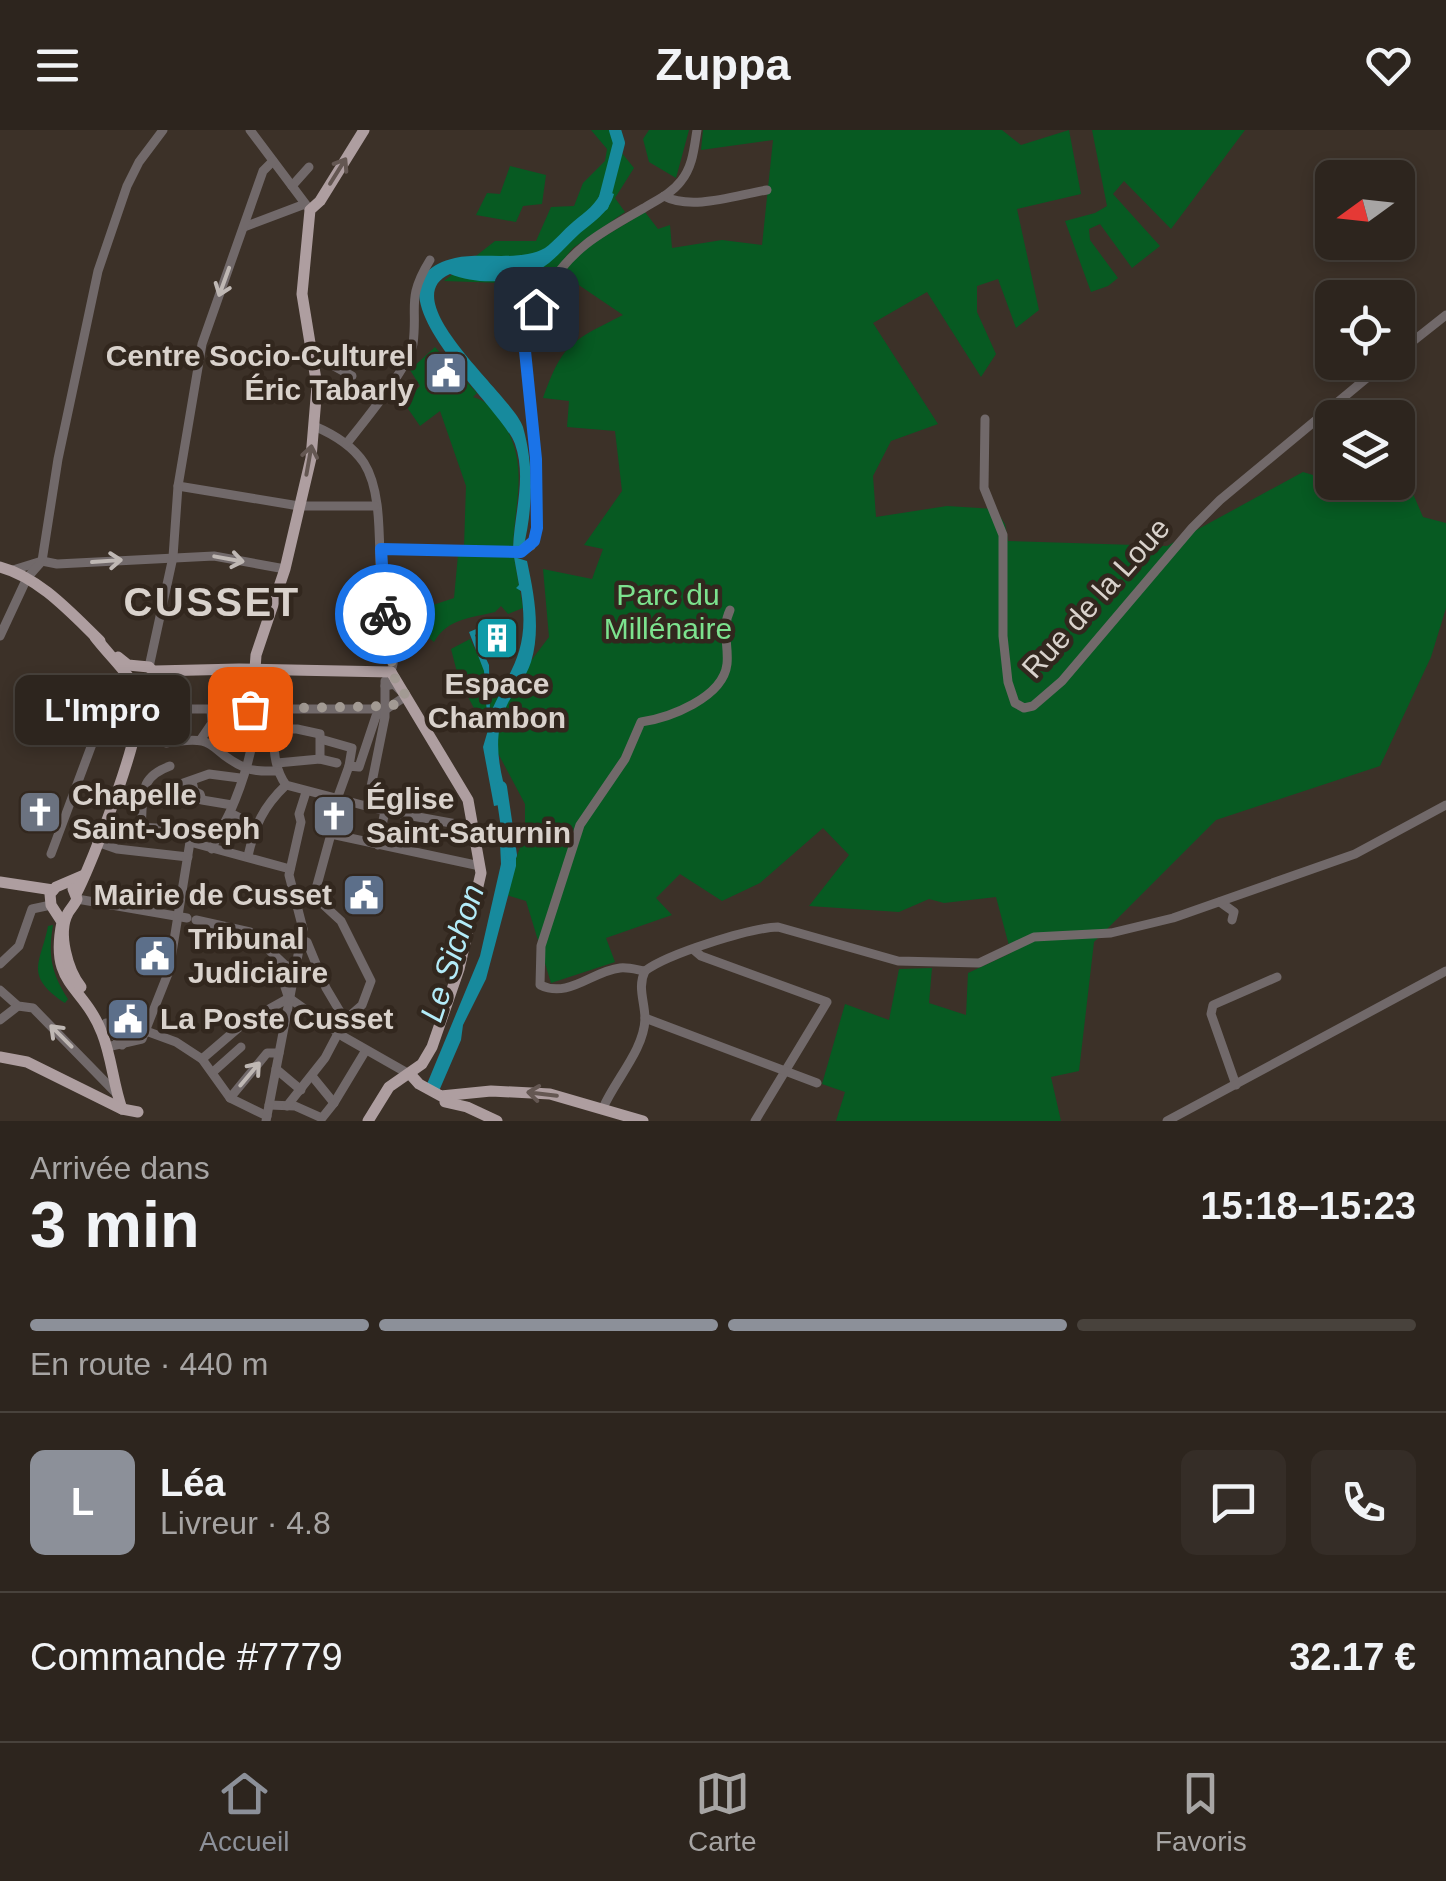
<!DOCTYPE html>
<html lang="fr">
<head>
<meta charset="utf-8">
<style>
	:root { --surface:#2d251e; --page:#352d27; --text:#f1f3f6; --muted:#a7a5a4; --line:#48423c; --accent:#8c9099 }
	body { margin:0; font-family:Arial,sans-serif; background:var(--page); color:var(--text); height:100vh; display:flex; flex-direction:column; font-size:38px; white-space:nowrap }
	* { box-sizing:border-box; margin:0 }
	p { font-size:32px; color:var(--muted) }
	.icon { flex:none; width:55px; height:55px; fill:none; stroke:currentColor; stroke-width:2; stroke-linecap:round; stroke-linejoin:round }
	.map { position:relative; height:991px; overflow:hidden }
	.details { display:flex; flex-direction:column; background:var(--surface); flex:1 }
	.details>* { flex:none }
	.needle { width:65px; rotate:255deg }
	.fabs { position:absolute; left:1315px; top:30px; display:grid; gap:20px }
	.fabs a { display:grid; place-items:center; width:100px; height:100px; border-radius:15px; background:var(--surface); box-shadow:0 5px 15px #0003,0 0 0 2px var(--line); font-size:50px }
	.pin { position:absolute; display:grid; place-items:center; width:85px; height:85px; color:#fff; margin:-42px; border-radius:20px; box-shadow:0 5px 15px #0006 }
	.courier { position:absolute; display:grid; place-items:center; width:100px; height:100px; margin:-50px; border:8px solid #1a73e8; border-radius:50%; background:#fff; color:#222; box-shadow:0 2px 12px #0007 }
	.bubble { position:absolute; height:70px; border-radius:15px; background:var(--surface); box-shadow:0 5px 15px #0003,0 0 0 2px var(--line); font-size:32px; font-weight:700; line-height:70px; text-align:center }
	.headline em { font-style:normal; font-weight:700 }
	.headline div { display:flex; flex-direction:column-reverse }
	.headline { display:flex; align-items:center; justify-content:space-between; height:170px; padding:0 30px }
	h1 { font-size:65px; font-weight:700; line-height:75px }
	.bar { display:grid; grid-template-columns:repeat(4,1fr); gap:15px 10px; align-content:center; height:120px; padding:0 30px }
	.bar i { height:12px; border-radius:8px; background:var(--line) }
	.bar .active { background:var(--accent) }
	.bar p { grid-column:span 4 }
	.line { display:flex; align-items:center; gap:25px; padding:0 30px; border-top:2px solid var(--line) }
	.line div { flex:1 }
	.round { display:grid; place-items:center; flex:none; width:105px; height:105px; border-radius:15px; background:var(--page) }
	header { display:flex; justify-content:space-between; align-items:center; height:130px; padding:0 30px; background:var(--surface); font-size:45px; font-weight:700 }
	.tabs { display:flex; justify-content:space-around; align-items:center; height:140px; border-top:2px solid var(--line); background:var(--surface); font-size:28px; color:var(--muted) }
	.tabs a { display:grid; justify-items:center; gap:5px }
	.tabs .active { color:var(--accent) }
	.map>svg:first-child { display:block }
	.green { fill:#075a22 }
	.water { fill:#178a9d }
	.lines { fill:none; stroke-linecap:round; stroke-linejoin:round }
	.river { stroke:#178a9d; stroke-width:12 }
	.minor { stroke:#71696a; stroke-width:9 }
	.major { stroke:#ae9ea0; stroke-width:11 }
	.oneway { stroke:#645752 }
	.oneway2 { stroke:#bfb8b4 }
	.done { stroke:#a29a93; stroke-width:10; stroke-dasharray:0 18 }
	.route { stroke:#1a73e8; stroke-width:12 }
	.labels { text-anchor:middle; stroke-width:9; stroke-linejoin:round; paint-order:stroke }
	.poi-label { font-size:30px; font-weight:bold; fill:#d9d2cc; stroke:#32271e; text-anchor:start }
	.park-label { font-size:30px; fill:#7ce28e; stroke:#32271e }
	.street-label { font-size:30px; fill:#d9d2cc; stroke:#32271e }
	.water-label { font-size:32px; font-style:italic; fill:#b3ecf9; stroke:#32271e }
	.district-label { font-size:40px; font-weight:bold; letter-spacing:2.5px; fill:#d9d2cc; stroke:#32271e }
</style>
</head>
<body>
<header><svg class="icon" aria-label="menu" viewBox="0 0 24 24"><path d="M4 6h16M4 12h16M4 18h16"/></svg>Zuppa<svg class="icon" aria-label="heart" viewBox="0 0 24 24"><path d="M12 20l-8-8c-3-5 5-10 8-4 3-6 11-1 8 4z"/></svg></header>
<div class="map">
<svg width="1446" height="991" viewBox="0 0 1446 991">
	<rect width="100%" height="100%" fill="#3c3128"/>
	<!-- green -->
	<g class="green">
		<path d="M591,0H615L621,22L634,38L615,68L625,82L573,118L551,145L530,154L444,151L495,111H536L551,77L574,76L583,53L605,31L607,19Z"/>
		<path d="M649,0H689L676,48L649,32L643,9Z"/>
		<path d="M703,0H1002L1021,15L1069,0L1081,64L1017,79L1039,180L1016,198L998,149L977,156V182L996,224L981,247L927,162L873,193L938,294L891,311L873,346L876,387L947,376L995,379L1005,394L1008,411L1167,416L1303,342L1313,345L1332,340V352H1398V329L1423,387L1446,393V478L1431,527L1380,636L1216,690L1094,812L1079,941L1051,947L1061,991H836L845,962L822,954L845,874L889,890L899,839L932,838L929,873L966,885L968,843L1011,823L996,767L944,773L929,769L899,782L809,776L849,725L823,698L760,753L722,771L680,744L656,768L672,785L606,808L615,832L551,853L526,771L503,764L525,704V674L459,550L451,519L470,509L495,559L521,544L549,507L543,439L592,449L603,419L584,415L622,361L615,301L567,297L569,271L543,268C563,212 572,211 623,185L561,143L584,119L645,82L658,99L670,95L672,118L722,110L762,115L773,10L701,20Z"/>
		<path d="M1092,0H1245L1171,99L1124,51L1113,64L1160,116L1132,138L1100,94L1089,99L1090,110L1118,148L1108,156L1091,162L1065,91L1095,83L1107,76Z"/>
		<path d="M510,36L546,45L542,74L523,76L516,92L476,85L487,63L500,64Z"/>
		<path d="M435,217L477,263L473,267C489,272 494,279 503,293C530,334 514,374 513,419L464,417L466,356L440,281L420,296L404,273L420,256L410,240Z"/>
		<path d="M458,425L514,427L523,478L508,484L501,476L495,482C472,488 448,488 434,512L425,505L421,479L454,468Z"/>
		<path d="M53,795C48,824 51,843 68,869L65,873C23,845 41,833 48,796Z"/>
	</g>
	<!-- water -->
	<g class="water">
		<path d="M603,59L614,64C609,83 593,92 578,105C568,114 560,124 549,133C522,154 481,156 450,144C391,170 514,267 523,297C534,336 533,380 523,419H513C514,384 527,348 515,314C502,277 352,152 455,128C482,122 521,132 545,118C555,111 563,100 573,92C586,81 596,75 603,59Z"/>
		<path d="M514,427L527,431C534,464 541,499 531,532C526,548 515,559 508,573C491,606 499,639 509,673L494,676L483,617L488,600L484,541L469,502L481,497L482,501L475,505L489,535L490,584C513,534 530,520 521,461L516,458L519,455Z"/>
		<path d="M516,710V736L486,849L463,895L461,910L439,961L427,954L480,826L501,734L500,713Z"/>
	</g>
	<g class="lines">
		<!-- river -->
		<g class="river">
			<path d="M603,75L619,13L615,0"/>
			<path d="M501,657L511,725"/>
		</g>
		<!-- minor -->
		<g class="minor">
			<path d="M250,0L310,80"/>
			<path d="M292,56L309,37"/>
			<path d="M664,66C692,81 736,65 767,60"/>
			<path d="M244,97L305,74"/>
			<path d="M1398,223L1446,185"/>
			<path d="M312,232L323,230L352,246"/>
			<path d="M985,289L984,358L1003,405V506L1008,552L1015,573L1024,578L1033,576L1062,551L1192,398L1220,370L1386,232"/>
			<path d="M314,296C333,304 352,315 364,333C385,366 377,427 382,465C385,491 400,516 391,542"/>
			<path d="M347,313C362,294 410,236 413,214C418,176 406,169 430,130"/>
			<path d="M178,356L299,376H375"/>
			<path d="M381,419L521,422L531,416L537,398L536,329L524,211C526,193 536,177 545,162C572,117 600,103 644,78C657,70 672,63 681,51C693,36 694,18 697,0"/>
			<path d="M13,440L42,431L57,434L214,426L285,439"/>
			<path d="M0,506L27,448L42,431L58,329L98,141L127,56L139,32L163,0"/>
			<path d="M149,537L173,427L178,356L202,214L263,41L273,31"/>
			<path d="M140,561L151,579H385"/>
			<path d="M222,579V594L255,607"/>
			<path d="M275,579C273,604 271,635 286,655L385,681L473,697"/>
			<path d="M273,599H297L320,604V629"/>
			<path d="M97,600L133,614"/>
			<path d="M201,609L212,593L211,579"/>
			<path d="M324,610L352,618L349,636"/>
			<path d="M166,613C223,603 205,621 246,638C255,642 268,641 278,641"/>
			<path d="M277,633L320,629L337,633"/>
			<path d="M192,651L194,661L200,664L202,670L232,675"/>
			<path d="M175,656L209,644L240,648"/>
			<path d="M337,669L349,636L359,637L376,586L406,566L394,554L385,556"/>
			<path d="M367,677L385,587V551"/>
			<path d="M230,683L255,695"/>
			<path d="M97,712L117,719L188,727"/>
			<path d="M190,712L290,739"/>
			<path d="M378,715L385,681"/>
			<path d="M212,719C217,705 224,695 230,682C243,653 256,612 256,579"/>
			<path d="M51,724L107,574C114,564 125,564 132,553"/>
			<path d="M248,726C255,695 263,677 286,655"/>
			<path d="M314,766L331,704L480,736"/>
			<path d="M77,769L187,788"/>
			<path d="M1220,772L1234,782L1232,790"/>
			<path d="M196,790L250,802L285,835"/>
			<path d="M301,810L307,812L326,858L345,890"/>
			<path d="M694,820L701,826L827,872L755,991"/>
			<path d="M0,834L19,816L32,779L51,775"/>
			<path d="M645,841C667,824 750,798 778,797L898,831L979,833L1034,807L1111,803L1173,788L1355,724L1446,675"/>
			<path d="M645,841C638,840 628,837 620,838C592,841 569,869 540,855L541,816L580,695L625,629L641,592C669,588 723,568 727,534C729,514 721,499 730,480"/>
			<path d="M0,860L18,876L33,878L116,963"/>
			<path d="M288,866L280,842L283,836H290"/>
			<path d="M289,868L344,907L409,944"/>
			<path d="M645,888L817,953"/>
			<path d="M0,890L18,876"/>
			<path d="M106,893L122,915"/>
			<path d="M146,901L176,912L202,929L230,968L267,986"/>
			<path d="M107,917L142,909L169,841L190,712L186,700L141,697C144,666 137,648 170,636"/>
			<path d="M202,929L244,893L289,868"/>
			<path d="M276,939L301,960"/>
			<path d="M213,942L241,917"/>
			<path d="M312,946L334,973"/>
			<path d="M1236,955L1211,884L1213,875L1277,847"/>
			<path d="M230,968L267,923H279"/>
			<path d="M269,975L295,976L322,988L334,973L366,920"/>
			<path d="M287,976L325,928L345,890L362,875L371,851L341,791L314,766"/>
			<path d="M603,978C615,950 644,920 645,889C645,872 637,857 645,841"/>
			<path d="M266,991L303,799L289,745L301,692L299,684L306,662"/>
			<path d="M1167,991L1446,841"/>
		</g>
		<!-- major -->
		<g class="major">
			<path d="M0,437C39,447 72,484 100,511"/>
			<path d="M118,527L128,535L149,537L157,546L151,579L143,597"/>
			<path d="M255,539L256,525L285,439L311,328L317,256L302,164L310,80L320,71L364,0"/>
			<path d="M155,541L239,539L391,542"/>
			<path d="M84,745L56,757L50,764L51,775L62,792C49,856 83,854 102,903C112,928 113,954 122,979"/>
			<path d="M0,752L53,760"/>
			<path d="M73,759L77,769C75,774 71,778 68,783C57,803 68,841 81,857"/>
			<path d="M76,764C91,736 152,583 138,560C127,542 109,525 95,507"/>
			<path d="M0,927L27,932L122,979L138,982"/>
			<path d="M410,944L419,954L441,966L491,961L550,964L643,991"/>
			<path d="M445,972L467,977L497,991"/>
			<path d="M368,991L389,957L422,934L432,917L459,839L481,743L468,670L391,542"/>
		</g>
	</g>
	<!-- one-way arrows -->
	<defs><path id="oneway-shaft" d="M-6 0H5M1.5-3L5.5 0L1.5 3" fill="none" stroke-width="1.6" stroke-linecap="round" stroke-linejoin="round" transform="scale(2.5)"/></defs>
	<g class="oneway">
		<use href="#oneway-shaft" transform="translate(338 41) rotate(-58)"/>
		<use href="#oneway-shaft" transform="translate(309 330) rotate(-80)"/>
		<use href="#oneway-shaft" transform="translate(542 964) rotate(-173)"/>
	</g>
	<g class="oneway2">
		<use href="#oneway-shaft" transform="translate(224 152) rotate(110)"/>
		<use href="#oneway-shaft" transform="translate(229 429) rotate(10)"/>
		<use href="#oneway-shaft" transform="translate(107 431) rotate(-4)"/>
		<use href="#oneway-shaft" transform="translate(61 906) rotate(-135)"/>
		<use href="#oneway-shaft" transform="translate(250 944) rotate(-50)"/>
	</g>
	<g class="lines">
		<!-- done -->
		<path class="done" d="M250,579L392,576L406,566L391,542L393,509L385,484"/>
		<!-- route -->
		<path class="route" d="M385,484L381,419L521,422L534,411L537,398L536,329L524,211L536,179"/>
	</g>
	<!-- icons -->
	<defs>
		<g id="civic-square" transform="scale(2.25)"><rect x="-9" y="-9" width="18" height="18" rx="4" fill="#5c6f8a" stroke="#32271e"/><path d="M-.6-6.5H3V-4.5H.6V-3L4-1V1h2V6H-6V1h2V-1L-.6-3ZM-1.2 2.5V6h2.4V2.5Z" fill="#fff"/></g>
		<g id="building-square" transform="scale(2.25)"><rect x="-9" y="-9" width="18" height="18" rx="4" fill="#0f9aa8" stroke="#32271e"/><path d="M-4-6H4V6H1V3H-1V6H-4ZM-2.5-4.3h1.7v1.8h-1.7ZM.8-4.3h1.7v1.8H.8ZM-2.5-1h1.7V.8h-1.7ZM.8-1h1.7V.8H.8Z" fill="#fff"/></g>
		<g id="church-square" transform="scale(2.25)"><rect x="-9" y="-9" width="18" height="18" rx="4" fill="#6b7280" stroke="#32271e"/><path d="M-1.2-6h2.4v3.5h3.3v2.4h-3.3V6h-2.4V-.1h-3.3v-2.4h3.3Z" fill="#fff"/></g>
	</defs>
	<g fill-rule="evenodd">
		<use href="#civic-square" x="446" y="243"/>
		<use href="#building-square" x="497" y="508"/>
		<use href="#church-square" x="40" y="682"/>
		<use href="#church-square" x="334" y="686"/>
		<use href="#civic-square" x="364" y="765"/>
		<use href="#civic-square" x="155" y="826"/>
		<use href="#civic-square" x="128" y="889"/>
	</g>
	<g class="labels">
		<!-- poi labels -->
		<g class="poi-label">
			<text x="414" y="236" text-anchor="end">Centre Socio-Culturel<tspan x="414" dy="34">Éric Tabarly</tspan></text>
			<text x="497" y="564" text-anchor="middle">Espace<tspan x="497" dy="34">Chambon</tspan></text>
			<text x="72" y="675">Chapelle<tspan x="72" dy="34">Saint-Joseph</tspan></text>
			<text x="366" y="679">Église<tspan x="366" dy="34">Saint-Saturnin</tspan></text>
			<text x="332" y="775" text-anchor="end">Mairie de Cusset</text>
			<text x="188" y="819">Tribunal<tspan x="188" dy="34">Judiciaire</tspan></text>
			<text x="160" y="899">La Poste Cusset</text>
		</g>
		<!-- park labels -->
		<g class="park-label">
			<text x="668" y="475">Parc du<tspan x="668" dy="34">Millénaire</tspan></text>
		</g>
		<!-- street labels -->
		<g class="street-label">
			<text transform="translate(1096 468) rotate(-48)" y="10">Rue de la Loue</text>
		</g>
		<!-- water labels -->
		<g class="water-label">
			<text transform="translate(452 823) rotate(-72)" y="11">Le Sichon</text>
		</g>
		<!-- district labels -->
		<g class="district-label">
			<text x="212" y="486">CUSSET</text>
		</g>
	</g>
</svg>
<div class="fabs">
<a><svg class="needle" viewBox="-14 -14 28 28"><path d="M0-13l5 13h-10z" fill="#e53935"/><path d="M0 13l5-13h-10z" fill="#a7a5a4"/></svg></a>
<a><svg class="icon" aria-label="locate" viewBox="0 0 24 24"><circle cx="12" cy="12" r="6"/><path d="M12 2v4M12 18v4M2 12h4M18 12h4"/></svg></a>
<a><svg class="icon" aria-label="layers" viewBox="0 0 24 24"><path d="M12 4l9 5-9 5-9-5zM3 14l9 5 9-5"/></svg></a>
</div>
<div class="pin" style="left:250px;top:579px;background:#ea580c"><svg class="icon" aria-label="bag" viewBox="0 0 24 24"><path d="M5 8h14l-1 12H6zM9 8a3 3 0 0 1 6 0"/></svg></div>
<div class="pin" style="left:536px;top:179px;background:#1f2937"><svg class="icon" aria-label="home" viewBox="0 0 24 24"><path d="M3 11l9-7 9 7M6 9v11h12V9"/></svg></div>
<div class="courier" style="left:385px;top:484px"><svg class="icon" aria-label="bike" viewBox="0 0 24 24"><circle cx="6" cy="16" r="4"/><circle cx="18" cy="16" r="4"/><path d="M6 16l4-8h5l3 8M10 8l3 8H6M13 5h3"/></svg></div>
<div class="bubble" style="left:15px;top:545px;width:175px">L'Impro</div>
</div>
<section class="details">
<div class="headline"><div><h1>3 min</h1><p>Arrivée dans</p></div><em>15:18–15:23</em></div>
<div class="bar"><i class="active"></i><i class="active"></i><i class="active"></i><i></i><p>En route · 440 m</p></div>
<div class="line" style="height:180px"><b class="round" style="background:var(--accent);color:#fff">L</b><div><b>Léa</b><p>Livreur · 4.8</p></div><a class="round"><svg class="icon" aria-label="chat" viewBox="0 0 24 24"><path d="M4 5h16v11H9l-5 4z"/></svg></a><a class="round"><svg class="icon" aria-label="phone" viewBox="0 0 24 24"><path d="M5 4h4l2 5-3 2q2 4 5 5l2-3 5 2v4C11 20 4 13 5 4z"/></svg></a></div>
<div class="line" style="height:130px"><div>Commande #7779</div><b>32.17 €</b></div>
</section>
<nav class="tabs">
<a class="active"><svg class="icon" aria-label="home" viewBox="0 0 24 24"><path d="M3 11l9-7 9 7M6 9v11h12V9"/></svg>Accueil</a>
<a><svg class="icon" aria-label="map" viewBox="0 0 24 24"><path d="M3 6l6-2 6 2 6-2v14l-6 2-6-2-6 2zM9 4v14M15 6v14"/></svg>Carte</a>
<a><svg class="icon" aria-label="saved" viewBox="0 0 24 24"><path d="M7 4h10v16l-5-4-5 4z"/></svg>Favoris</a>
</nav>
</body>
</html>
